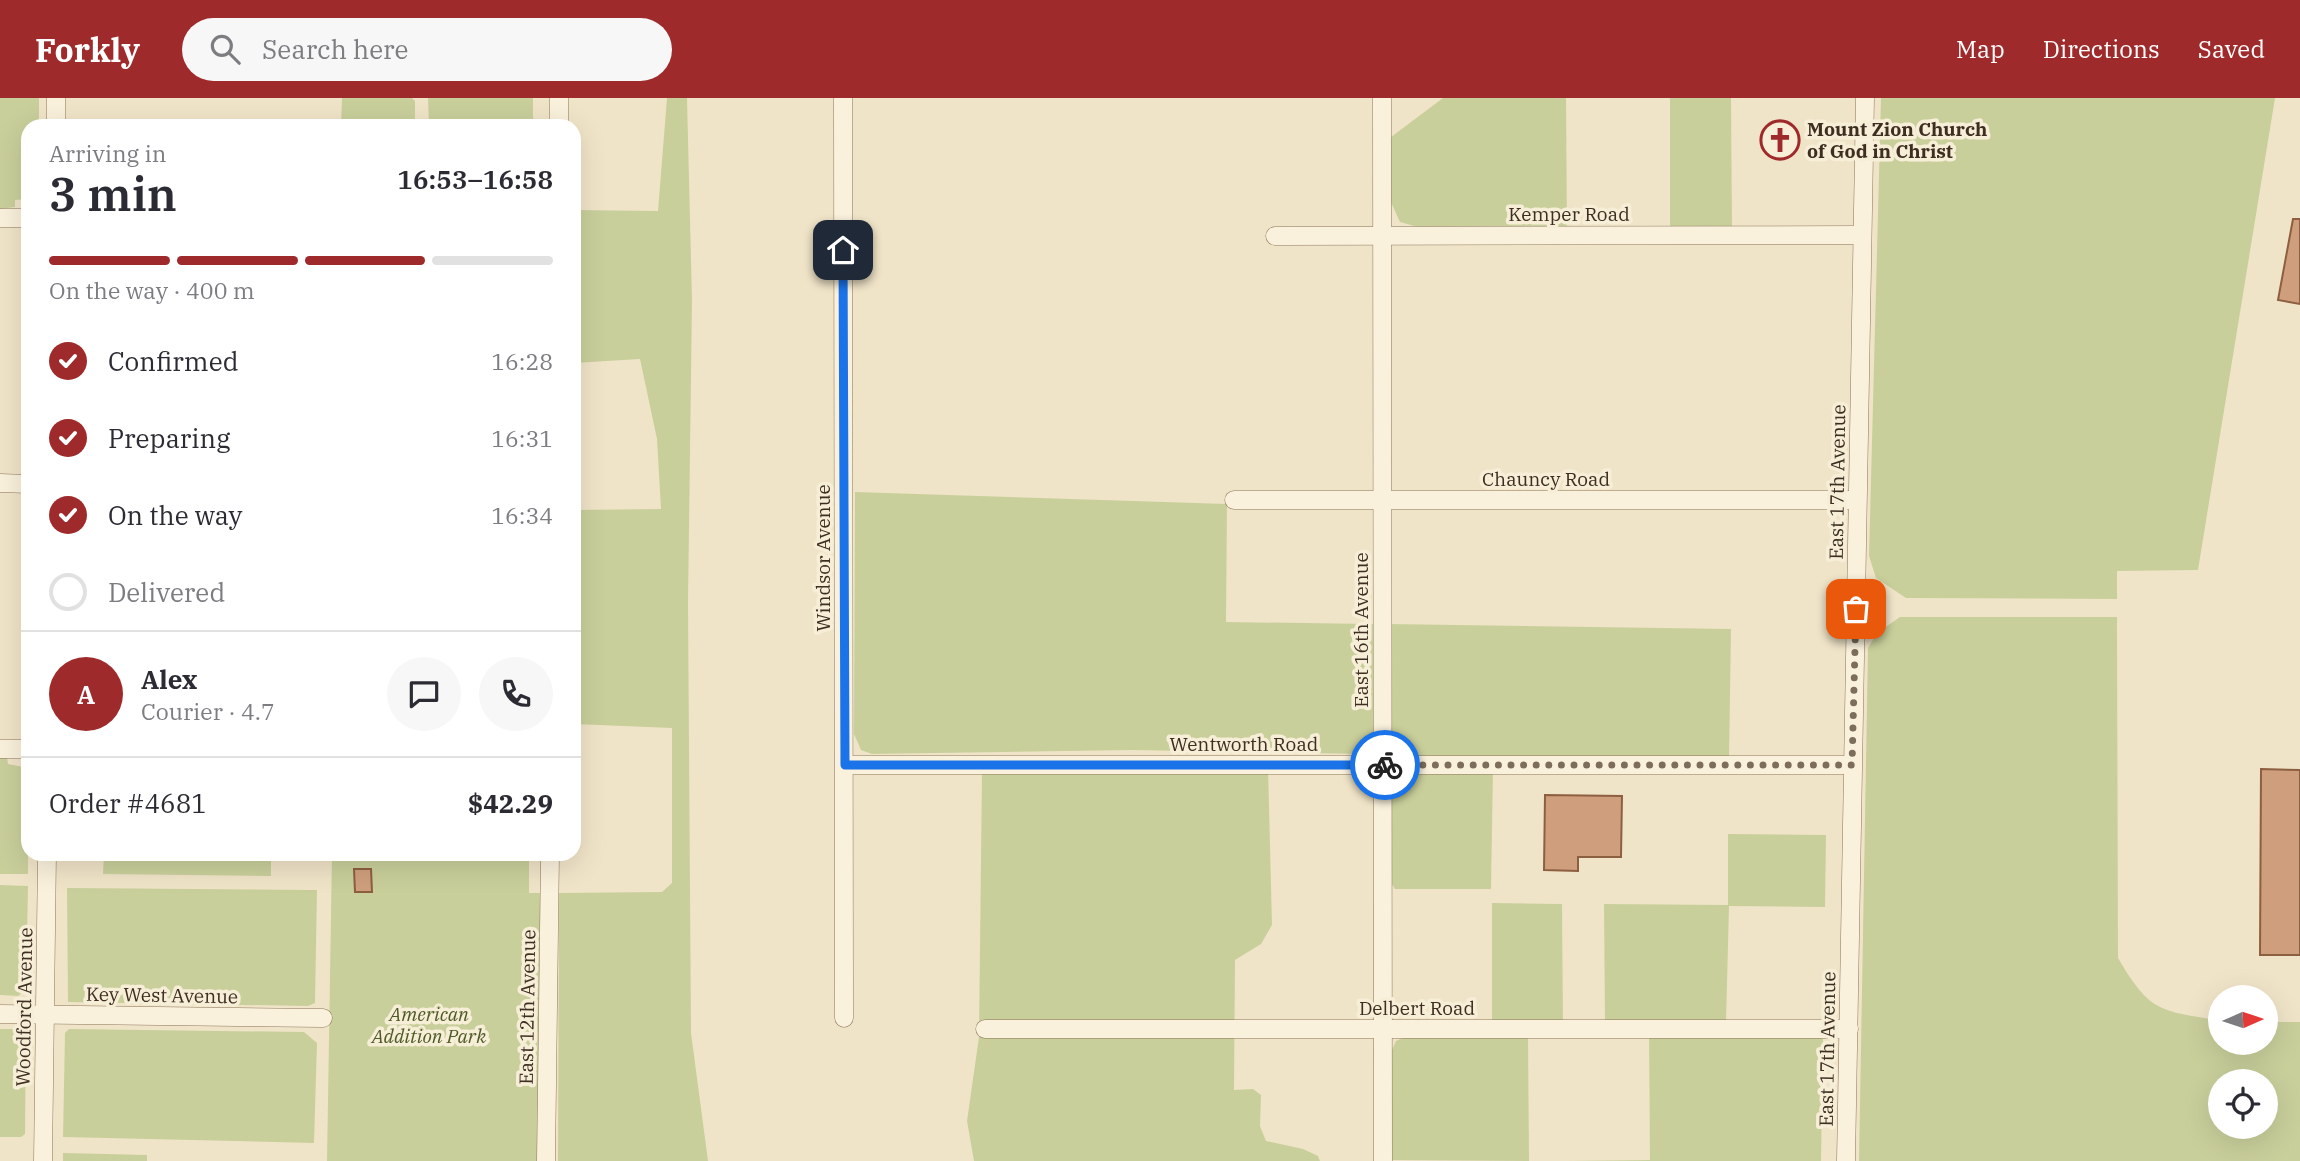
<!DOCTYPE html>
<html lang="en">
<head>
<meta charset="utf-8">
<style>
	:root { --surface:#fff; --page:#f7f7f7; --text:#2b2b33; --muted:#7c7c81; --line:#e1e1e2; --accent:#9e2a2b }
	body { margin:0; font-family:"IBM Plex Serif",serif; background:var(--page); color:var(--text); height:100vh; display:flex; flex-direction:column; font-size:26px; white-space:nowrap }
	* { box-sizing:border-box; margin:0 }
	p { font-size:23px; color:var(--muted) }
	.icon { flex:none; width:38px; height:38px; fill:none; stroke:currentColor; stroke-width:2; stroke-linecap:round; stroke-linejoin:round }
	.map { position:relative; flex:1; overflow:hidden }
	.details { position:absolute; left:21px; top:21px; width:560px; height:742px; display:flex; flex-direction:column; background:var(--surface); border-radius:21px; box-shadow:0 7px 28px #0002 }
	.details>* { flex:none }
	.needle { width:46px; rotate:87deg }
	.controls { position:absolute; left:2208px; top:887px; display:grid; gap:14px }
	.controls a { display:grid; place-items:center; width:70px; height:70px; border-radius:50%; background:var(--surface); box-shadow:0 7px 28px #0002; font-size:35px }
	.pin { position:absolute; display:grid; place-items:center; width:60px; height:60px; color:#fff; margin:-30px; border-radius:14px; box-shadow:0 4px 10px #0006 }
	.courier { position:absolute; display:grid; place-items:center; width:70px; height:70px; margin:-35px; border:5px solid #1a73e8; border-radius:50%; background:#fff; color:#222; box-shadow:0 2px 9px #0007 }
	.summary em { font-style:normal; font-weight:600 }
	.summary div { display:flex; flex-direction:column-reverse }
	.summary { display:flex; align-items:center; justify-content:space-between; height:119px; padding:0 28px }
	h1 { font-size:46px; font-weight:600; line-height:52px }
	.bar { display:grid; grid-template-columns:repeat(4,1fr); gap:10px 7px; align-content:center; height:84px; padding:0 28px }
	.bar i { height:9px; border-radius:5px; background:var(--line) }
	.bar .active { background:var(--accent) }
	.bar p { grid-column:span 4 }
	.line { display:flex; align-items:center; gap:18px; padding:0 28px; border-top:2px solid var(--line) }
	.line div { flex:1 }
	.round { display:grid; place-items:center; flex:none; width:74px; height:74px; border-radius:37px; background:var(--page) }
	ol { padding:0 28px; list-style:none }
	li { display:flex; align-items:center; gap:21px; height:77px }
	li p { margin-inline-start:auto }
	li .icon { padding:7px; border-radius:50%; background:var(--accent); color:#fff; stroke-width:4 }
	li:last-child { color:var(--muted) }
	li i { width:38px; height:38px; border:4px solid var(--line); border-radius:50% }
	header { display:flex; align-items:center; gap:42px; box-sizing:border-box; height:98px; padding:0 35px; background:var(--accent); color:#fff }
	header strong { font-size:33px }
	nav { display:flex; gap:38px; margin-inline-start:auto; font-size:24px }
	.search { width:490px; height:63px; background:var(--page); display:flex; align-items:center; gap:18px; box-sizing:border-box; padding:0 24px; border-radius:38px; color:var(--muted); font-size:26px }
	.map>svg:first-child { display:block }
	.green { fill:#c9cf9b; fill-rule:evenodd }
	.building { fill:#cf9f7d; stroke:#8d5f41; stroke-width:2 }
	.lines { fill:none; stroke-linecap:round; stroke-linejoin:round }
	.minor-casing { stroke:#8d765c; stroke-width:19 }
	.minor { stroke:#faf1dc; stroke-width:18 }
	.done { stroke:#7c6e5b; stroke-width:7; stroke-dasharray:0 12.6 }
	.route { stroke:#1a73e8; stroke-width:9 }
	.labels { text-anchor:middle; stroke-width:7; stroke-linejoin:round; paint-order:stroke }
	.poi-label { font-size:19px; font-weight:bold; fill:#3d2e20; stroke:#f7eed8; text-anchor:start }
	.street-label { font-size:19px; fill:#3d2e20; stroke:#f7eed8 }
	.park-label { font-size:19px; font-style:italic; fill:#4d5a26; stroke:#f7eed8 }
</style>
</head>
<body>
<header>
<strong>Forkly</strong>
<div class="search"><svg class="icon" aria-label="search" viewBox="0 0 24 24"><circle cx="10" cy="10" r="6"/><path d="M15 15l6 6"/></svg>Search here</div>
<nav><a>Map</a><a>Directions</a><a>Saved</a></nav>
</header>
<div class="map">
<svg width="2300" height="1063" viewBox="0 0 2300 1063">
	<rect width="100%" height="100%" fill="#f0e4c8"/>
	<!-- green -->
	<g class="green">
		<path d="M0,0H39V28H28V101L15,102V109L0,111Z"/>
		<path d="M342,0H412L415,3V28H341Z"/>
		<path d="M428,0H533V28H429Z"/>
		<path d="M667,0H687L692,202L688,505L691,935L708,1063H558L559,795L662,794L672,785V630L574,626V412L661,411L657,341L640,261L574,265V112L658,113Z"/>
		<path d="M1443,0H1566L1567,131L1429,132L1400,124L1390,102L1391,39Z"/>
		<path d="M1670,0H1731L1732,128H1670Z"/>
		<path d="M1881,0H2275L2198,472L2117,473V501L1906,500L1876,480L1869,458Z"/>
		<path d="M855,394L1227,406L1226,524L1373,526L1375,637L1371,648L1364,656L1132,652L872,656L861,652L854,636Z"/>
		<path d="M1900,519H2117L2118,860C2151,916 2160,912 2221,923V945H2266V924H2300V1063H1859L1868,550L1877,535ZM2221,984H2266V1029H2221Z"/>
		<path d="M1388,526L1731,531L1729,661L1407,658L1393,650L1389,641Z"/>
		<path d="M0,659H7L8,666L28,670V776H0Z"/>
		<path d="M1268,669L1272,827L1261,846L1235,862L1234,992L1253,991L1261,997L1260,1028L1266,1043L1303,1051L1318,1058L1320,1063H974L967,1023L979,939L982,672Z"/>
		<path d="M1493,671L1491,791H1395L1390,783V687L1395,675Z"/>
		<path d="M1728,736L1826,737L1825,809L1729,808L1726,925H1605L1604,806L1728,807Z"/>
		<path d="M104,756H271V778L103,776Z"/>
		<path d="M332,756H529V795H544L542,1063H327Z"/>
		<path d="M0,787L28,788L26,891L18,898L0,897Z"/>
		<path d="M67,790L317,792L315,905L308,908L68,904Z"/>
		<path d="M1492,805L1562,806L1563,924H1492Z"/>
		<path d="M0,931H20L26,937L25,1036L21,1039H0Z"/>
		<path d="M69,931L304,934L317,945L314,1045L63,1039L65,935Z"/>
		<path d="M1528,935L1529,1063L1391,1062L1392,952L1396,943L1407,938Z"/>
		<path d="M1649,935L1823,939L1821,1063H1566L1650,1062Z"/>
		<path d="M63,1055L147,1057V1063H63Z"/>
	</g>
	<!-- building -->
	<g class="building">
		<path d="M2293,121H2300V206L2278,202Z"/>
		<path d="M2261,671L2300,672V857H2260Z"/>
		<path d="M1545,697L1622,698L1621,759H1578V773L1544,772Z"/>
		<path d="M354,771H371L372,794H355Z"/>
	</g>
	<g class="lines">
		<!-- minor casing -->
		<g class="minor-casing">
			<g id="minor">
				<path d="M843,0L844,920"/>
				<path d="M1382,0L1383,1063"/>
				<path d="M56,28V0"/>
				<path d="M559,28V0"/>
				<path d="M0,120H28"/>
				<path d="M1275,138L1862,137"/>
				<path d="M0,385L28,386"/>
				<path d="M1234,402H1857"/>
				<path d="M0,651H28"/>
				<path d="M845,667H1852"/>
				<path d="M0,916L323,920"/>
				<path d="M985,931H1849"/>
				<path d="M43,1063L47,756"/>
				<path d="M546,1063L550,756"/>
				<path d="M1846,1063L1865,0"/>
			</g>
		</g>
		<!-- minor -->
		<use href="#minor" class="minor"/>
	</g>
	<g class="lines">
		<!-- done -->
		<path class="done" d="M1385,667H1852L1856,511"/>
		<!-- route -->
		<path class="route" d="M843,152L845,667H1385"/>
	</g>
	<!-- icons -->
	<defs>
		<g id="church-ring" transform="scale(2.0125)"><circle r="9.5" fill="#f7eed8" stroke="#9e2a2b" stroke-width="1.5"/><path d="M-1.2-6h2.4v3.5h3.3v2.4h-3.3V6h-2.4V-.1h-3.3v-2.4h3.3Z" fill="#9e2a2b"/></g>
	</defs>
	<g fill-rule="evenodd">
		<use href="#church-ring" x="1780" y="42"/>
	</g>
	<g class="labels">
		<!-- poi labels -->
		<g class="poi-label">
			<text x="1807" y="38">Mount Zion Church<tspan x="1807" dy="22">of God in Christ</tspan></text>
		</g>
		<!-- street labels -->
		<g class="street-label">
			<text x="1569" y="123">Kemper Road</text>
			<text x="1546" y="388">Chauncy Road</text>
			<text transform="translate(1837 384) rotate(-89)" y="7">East 17th Avenue</text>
			<text transform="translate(823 460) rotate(-90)" y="7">Windsor Avenue</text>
			<text transform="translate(1361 532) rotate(-90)" y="7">East 16th Avenue</text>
			<text x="1244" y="653">Wentworth Road</text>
			<text transform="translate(162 897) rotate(1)" y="7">Key West Avenue</text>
			<text transform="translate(24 909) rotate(-89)" y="7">Woodford Avenue</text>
			<text transform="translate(527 909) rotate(-89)" y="7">East 12th Avenue</text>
			<text x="1417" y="917">Delbert Road</text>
			<text transform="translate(1827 951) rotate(-89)" y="7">East 17th Avenue</text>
		</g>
		<!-- park labels -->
		<g class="park-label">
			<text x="429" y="923">American<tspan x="429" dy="22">Addition Park</tspan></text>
		</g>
	</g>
</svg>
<div class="controls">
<a><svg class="needle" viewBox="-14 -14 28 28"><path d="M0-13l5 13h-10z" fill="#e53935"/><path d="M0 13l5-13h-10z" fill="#7c7c81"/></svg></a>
<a><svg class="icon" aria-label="locate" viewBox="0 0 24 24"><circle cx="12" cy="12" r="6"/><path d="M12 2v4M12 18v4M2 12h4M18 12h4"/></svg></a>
</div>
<div class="pin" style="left:1856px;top:511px;background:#ea580c"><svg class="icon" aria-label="bag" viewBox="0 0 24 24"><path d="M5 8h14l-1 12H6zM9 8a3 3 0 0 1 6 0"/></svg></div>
<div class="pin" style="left:843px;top:152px;background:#1f2937"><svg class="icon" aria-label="home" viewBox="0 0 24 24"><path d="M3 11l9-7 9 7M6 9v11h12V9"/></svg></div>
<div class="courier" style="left:1385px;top:667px"><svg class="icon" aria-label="bike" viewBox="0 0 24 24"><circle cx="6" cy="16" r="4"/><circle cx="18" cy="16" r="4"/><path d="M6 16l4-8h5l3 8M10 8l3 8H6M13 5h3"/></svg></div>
<section class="details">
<div class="summary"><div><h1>3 min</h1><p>Arriving in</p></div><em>16:53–16:58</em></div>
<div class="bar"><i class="active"></i><i class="active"></i><i class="active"></i><i></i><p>On the way · 400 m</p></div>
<ol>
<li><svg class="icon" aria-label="check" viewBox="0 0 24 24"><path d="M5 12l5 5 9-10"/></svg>Confirmed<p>16:28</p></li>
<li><svg class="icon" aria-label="check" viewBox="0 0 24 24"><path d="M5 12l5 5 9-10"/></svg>Preparing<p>16:31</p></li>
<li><svg class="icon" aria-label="check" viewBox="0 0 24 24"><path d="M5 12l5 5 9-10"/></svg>On the way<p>16:34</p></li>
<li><i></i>Delivered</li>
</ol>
<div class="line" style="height:126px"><b class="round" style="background:var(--accent);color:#fff">A</b><div><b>Alex</b><p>Courier · 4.7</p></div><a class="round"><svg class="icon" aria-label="chat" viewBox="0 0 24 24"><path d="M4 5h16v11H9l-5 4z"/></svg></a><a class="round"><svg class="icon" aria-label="phone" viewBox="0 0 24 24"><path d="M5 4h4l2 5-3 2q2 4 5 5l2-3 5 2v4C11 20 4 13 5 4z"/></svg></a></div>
<div class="line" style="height:91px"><div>Order #4681</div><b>$42.29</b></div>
</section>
</div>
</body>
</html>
